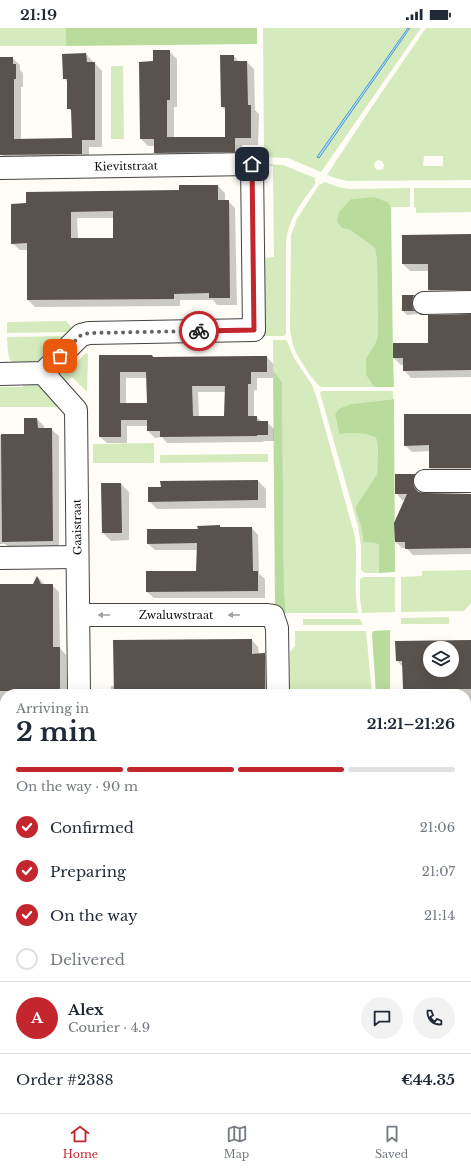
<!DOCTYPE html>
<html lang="en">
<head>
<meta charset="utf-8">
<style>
	:root { --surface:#fff; --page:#f2f2f3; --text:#1f2937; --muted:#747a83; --line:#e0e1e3; --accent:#c4262e }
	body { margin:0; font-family:"Libre Baskerville",serif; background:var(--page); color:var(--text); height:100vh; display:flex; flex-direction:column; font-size:15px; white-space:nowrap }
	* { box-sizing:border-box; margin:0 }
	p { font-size:13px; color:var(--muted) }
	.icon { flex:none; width:22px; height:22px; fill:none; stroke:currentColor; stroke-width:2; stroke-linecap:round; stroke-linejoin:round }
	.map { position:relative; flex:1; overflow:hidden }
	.sheet { position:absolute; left:0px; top:661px; width:471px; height:424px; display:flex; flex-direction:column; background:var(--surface); border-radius:16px 16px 0 0; box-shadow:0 4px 16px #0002 }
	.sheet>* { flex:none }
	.controls { position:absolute; left:423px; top:613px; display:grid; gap:8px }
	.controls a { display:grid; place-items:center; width:36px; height:36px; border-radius:50%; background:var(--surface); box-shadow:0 4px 16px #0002; font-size:20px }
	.pin { position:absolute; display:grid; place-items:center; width:34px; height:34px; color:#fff; margin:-17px; border-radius:8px; box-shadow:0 2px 6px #0006 }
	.courier { position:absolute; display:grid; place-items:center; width:40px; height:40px; margin:-20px; border:3px solid #c4262e; border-radius:50%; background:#fff; color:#222; box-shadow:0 1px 5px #0007 }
	.summary em { font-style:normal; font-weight:700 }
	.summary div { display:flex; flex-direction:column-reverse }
	.summary { display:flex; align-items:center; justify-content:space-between; height:68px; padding:0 16px }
	h1 { font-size:26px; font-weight:700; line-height:30px }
	.bar { display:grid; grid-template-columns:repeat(4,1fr); gap:6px 4px; align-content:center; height:48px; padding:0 16px }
	.bar i { height:5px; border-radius:3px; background:var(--line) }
	.bar .selected { background:var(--accent) }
	.bar p { grid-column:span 4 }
	.line { display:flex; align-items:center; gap:10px; padding:0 16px; border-top:1px solid var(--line) }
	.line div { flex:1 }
	.round { display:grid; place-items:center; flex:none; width:42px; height:42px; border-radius:21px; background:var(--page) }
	ol { padding:0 16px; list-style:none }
	li { display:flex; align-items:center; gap:12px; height:44px }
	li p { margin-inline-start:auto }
	li .icon { padding:4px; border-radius:50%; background:var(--accent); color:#fff; stroke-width:4 }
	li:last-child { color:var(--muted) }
	li i { width:22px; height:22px; border:2px solid var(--line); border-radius:50% }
	.status { display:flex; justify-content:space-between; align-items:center; height:28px; padding:0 20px; background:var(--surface); direction:ltr }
	.status svg { height:11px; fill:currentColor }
	.tabs { display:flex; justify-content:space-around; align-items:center; height:56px; border-top:1px solid var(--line); background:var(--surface); font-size:11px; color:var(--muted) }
	.tabs a { display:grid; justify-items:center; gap:2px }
	.tabs .selected { color:var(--accent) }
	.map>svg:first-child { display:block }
	.green { fill:#d5ebbd; fill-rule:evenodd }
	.forest { fill:#b9dc9c }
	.water { fill:#b9e0f7; stroke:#3f96cf }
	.shadow { fill:#0003; fill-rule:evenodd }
	.building { fill:#5a524d; fill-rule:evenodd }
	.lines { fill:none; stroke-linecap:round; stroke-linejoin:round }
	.minor-casing { stroke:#444; stroke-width:24 }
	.minor { stroke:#fff; stroke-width:22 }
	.oneway { fill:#a0a0a0 }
	.done { stroke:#646461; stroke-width:4; stroke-dasharray:0 7.2 }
	.route { stroke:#c4262e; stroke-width:5 }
	.labels { text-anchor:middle; stroke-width:4; stroke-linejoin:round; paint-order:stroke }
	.street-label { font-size:11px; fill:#111; stroke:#fff }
</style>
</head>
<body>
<div class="status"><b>21:19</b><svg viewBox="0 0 49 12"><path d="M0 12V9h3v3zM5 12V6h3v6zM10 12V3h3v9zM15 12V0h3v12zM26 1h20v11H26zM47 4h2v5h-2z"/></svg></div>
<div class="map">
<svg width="471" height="1085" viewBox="0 0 471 1085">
	<rect width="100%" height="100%" fill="#fffdf5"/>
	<!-- green -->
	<g class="green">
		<rect x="0" y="0" width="66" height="18"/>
		<path d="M263,0H408L318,128L319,130L410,0H421L321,144L288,130L264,129Z"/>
		<path d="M426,0H471V152L347,153L335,150L327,147L369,83ZM424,128H443V138H423ZM378,132L382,133L384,137L383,141L379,142L376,141L374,138L375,134Z"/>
		<path d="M111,38H123L124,111H111Z"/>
		<path d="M262,136L283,137L315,150V156C301,176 286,193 286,219V306L284,308H263V230L274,229L273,138H262Z"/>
		<path d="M325,154L338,159L350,161L410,160V179H391C380,167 367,170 351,171L346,178L342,200L350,202L375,220L377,233L378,307L376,314L366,330V347L374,359H321C313,354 298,329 294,320C292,313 291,307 290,301L291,207L297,191L319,157Z"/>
		<path d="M414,160H471V184L416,185V180L414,179Z"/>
		<path d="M66,293L74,302L71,304L7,305V294Z"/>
		<path d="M67,308L37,336C9,337 8,337 7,309Z"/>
		<path d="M273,312H285L287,313L294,330L312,357L317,371L355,509C358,534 353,560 358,585H286L284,562L282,354L273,342Z"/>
		<path d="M86,325L88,326L87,364L72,349L63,357C57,345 57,343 62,331L71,340Z"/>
		<path d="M29,352L38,353L59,379H0V359H23V356Z"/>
		<path d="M322,363H393V371L351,376L335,386L339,406C351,405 365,404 376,410L378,417L377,446L355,480L362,502L363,514L377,515L379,517V545H365L361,542V518L358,498L320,365Z"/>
		<path d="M154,415V435H93V416Z"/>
		<path d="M268,426V434L160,435V427Z"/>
		<path d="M471,542V575L464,583L401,584V549L422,548V543Z"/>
		<path d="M363,549H395V584L362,585L360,570V551Z"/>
		<path d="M449,589V596H401V590Z"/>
		<path d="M303,591H360L363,597H303Z"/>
		<path d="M295,603H366L372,666H290V624L295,618Z"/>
		<path d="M1,863H5V910H2Z"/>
		<path d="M466,1031H471V1085H430L387,1080H466Z"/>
		<path d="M184,1080H276L278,1085H59V1081Z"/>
		<rect x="301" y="1080" width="18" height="5"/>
		<path d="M52,1081V1085H0V1082Z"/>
	</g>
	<!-- forest -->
	<g class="forest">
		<path d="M66,0H257V16L66,18Z"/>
		<path d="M374,169L387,174L391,179L393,330L394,358L393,359H374L366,347V330L376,314L378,307L377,233L375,220L350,202L342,200L337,193L339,184L351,171Z"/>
		<path d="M273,342L282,354L284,562L286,585H283L275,578Z"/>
		<path d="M394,371L395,544L379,545V517L376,515L363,514L362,502L355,480L377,446L378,418L376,410C365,404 351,405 339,406L335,386L339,381L351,376Z"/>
		<path d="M390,602V666H376L372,606L373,603Z"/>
	</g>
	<!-- water -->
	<path class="water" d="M408,0H410L319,130L317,129Z"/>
	<!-- shadow -->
	<g class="shadow">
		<path d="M169,23L177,31V79H174V110H226V83L222,79L234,28L239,34H247L254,41L255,82L259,86L258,117H242V131L162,132L155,125V118H148L141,111L154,34Z"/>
		<path d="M86,26L102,43V119H89V133L9,134L1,126L0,120L12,30L20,37V42L23,45V59H21V112L73,111L72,84L68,80V55L64,50Z"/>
		<path d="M218,158L225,165V173H228L235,180L237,277H217L213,272H180V278L35,279L28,272V222H20L12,215V192L180,163ZM77,190H114V211H78Z"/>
		<path d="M403,208H471V268L436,269L429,262V243H410L403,236Z"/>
		<path d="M403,268H414L418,272L415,279L417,286L407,287L403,283Z"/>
		<path d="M471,287V349L411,350L404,342V337H401L394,330L430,316Z"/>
		<path d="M100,328H152L155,330L267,329L273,336V350H257V362H254V389H257L262,394H267L274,401V413H264L263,414L167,415L162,409L155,410L148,403V398H127V415H107L100,409ZM126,350H147L148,376H126ZM198,364H225V389H199Z"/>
		<path d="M471,386V447H437L430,440V423L412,424L405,417Z"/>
		<path d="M37,391L44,398V401H51L59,408V520H10L5,516H0V407H25Z"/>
		<path d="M415,447L421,453L419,460L420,465L471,466V526L413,527L406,520H402L396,514L405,472H402L396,465Z"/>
		<path d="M258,453L266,461V480L157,481L149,473Z"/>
		<path d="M121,456L129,464V512L111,513L103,505Z"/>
		<path d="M220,498L221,500H252L258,507L259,546L265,551V570H154L147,564L197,544L198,522H155L148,516L199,502Z"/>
		<path d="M38,549L45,557H52L59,564L60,620L66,627L67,666H5V673H0V557H34Z"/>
		<path d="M252,612L258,619L259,626H264L271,633L272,666H111V658H115Z"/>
		<path d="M471,613V721H466V666H404L403,639L397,633L396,614ZM430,620H452V642H430Z"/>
		<rect x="0" y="713" width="5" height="116"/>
		<rect x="466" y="765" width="5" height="108"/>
		<path d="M466,911H471V1019L466,1020Z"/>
		<rect x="0" y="928" width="5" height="73"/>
		<path d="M5,1021V1046H0V1022Z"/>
	</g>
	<!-- building -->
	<g class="building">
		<path d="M153,22H170V72H167V109H225V79H221L220,27H234V33H247L248,77H251V110H235V124L154,125V111H140L139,34L153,33Z"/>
		<path d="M86,25L87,34H95V112H82V126L0,127V29H13V36H16V51H14V111L72,110L71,81H67V51H63L62,26Z"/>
		<path d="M179,157H218V172H229L230,270H209V265L174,266V271L27,272V215L11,216V176L26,175V164L179,162ZM113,183V210H71V184Z"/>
		<path d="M471,206V262H428V236H402V207Z"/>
		<path d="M402,267H415L413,269L412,275L413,281L415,283H402Z"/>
		<path d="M471,286V342L403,343V330H393V315H428V287Z"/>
		<path d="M99,327H152L153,329L267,328V344H251V356H248V388H257V393H268V407H257V408L160,409V403H147V392H121V409H99ZM120,344H146L147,375H120ZM192,358H225L224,388H193Z"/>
		<path d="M404,386H471V440H429V417L404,418Z"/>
		<path d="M24,390H37L38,400H52L53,513L2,514L1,406H24Z"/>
		<path d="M395,446H415L413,453L414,459L418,464L425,465L471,466V520L405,521V514H395L394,495L407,466H395Z"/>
		<path d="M258,452V472L148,474V459H161L160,453Z"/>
		<path d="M101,455H121L122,505H102Z"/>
		<path d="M220,497V499H252L253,543H258V563L146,564V543H196L197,515L147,516V501H198L197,498Z"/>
		<path d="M37,548L41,556H53V619H60V666H41V663H0V556H33Z"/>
		<path d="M252,611V626L265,625V665L114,666L113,612Z"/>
		<path d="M471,612V661H403L402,633H396L395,613ZM430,620H452V642H430Z"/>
	</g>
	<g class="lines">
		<!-- minor casing -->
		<g class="minor-casing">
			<g id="minor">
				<path d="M0,140L252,136L254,302L89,305L81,307L43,345L0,346"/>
				<path d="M424,275L471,274"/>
				<path d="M43,345L76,382L79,666"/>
				<path d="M425,453H471"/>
				<path d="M0,530L77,529"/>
				<path d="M79,587H266L273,588L277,600L278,666"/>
				<path d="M0,850H5"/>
				<path d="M0,1067H5"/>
				<path d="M289,1080V1085"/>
			</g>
		</g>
		<!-- minor -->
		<use href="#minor" class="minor"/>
	</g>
	<!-- one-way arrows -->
	<defs><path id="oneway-solid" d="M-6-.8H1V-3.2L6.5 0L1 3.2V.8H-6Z"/></defs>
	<g class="oneway">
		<use href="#oneway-solid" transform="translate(104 587) rotate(180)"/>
		<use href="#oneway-solid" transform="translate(234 587) rotate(180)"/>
	</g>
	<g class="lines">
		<!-- done -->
		<path class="done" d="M60,328L81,307L89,305L199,303"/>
		<!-- route -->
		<path class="route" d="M199,303L254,302L252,136"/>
	</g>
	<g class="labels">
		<!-- street labels -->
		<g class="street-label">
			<text transform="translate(126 138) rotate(-1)" y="4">Kievitstraat</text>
			<text transform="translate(77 499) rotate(-91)" y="4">Gaaistraat</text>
			<text x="176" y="591">Zwaluwstraat</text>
		</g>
	</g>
</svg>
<div class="controls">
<a><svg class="icon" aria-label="layers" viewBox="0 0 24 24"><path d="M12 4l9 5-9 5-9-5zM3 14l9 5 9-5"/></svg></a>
</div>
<div class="pin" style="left:60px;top:328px;background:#ea580c"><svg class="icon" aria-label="bag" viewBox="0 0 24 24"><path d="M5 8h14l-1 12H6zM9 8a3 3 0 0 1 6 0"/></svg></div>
<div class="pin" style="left:252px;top:136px;background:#1f2937"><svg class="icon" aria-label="home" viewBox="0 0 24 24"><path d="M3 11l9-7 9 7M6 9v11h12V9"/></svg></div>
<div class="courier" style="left:199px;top:303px"><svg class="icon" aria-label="bike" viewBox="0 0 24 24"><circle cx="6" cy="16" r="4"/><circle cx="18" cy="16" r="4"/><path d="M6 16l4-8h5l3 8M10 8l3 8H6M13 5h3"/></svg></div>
<section class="sheet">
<div class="summary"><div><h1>2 min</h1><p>Arriving in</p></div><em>21:21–21:26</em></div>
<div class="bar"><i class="selected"></i><i class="selected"></i><i class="selected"></i><i></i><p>On the way · 90 m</p></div>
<ol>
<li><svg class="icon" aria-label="check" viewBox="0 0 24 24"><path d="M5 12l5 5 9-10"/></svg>Confirmed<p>21:06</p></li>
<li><svg class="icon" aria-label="check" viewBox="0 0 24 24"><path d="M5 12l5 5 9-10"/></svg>Preparing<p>21:07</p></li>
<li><svg class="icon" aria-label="check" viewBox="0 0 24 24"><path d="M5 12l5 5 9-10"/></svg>On the way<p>21:14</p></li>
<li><i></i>Delivered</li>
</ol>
<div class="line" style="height:72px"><b class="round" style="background:var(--accent);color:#fff">A</b><div><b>Alex</b><p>Courier · 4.9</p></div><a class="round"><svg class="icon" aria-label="chat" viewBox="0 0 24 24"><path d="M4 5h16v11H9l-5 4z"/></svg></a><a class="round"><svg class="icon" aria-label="phone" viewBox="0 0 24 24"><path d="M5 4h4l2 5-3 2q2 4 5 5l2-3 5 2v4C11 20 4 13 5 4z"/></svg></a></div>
<div class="line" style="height:52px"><div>Order #2388</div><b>€44.35</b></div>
</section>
</div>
<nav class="tabs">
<a class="selected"><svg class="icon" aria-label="home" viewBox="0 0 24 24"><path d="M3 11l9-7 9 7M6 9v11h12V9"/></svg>Home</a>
<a><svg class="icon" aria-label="map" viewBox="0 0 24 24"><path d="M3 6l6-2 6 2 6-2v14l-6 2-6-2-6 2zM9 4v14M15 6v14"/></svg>Map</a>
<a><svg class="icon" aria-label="saved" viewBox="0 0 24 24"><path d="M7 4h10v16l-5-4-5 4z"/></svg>Saved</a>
</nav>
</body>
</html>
